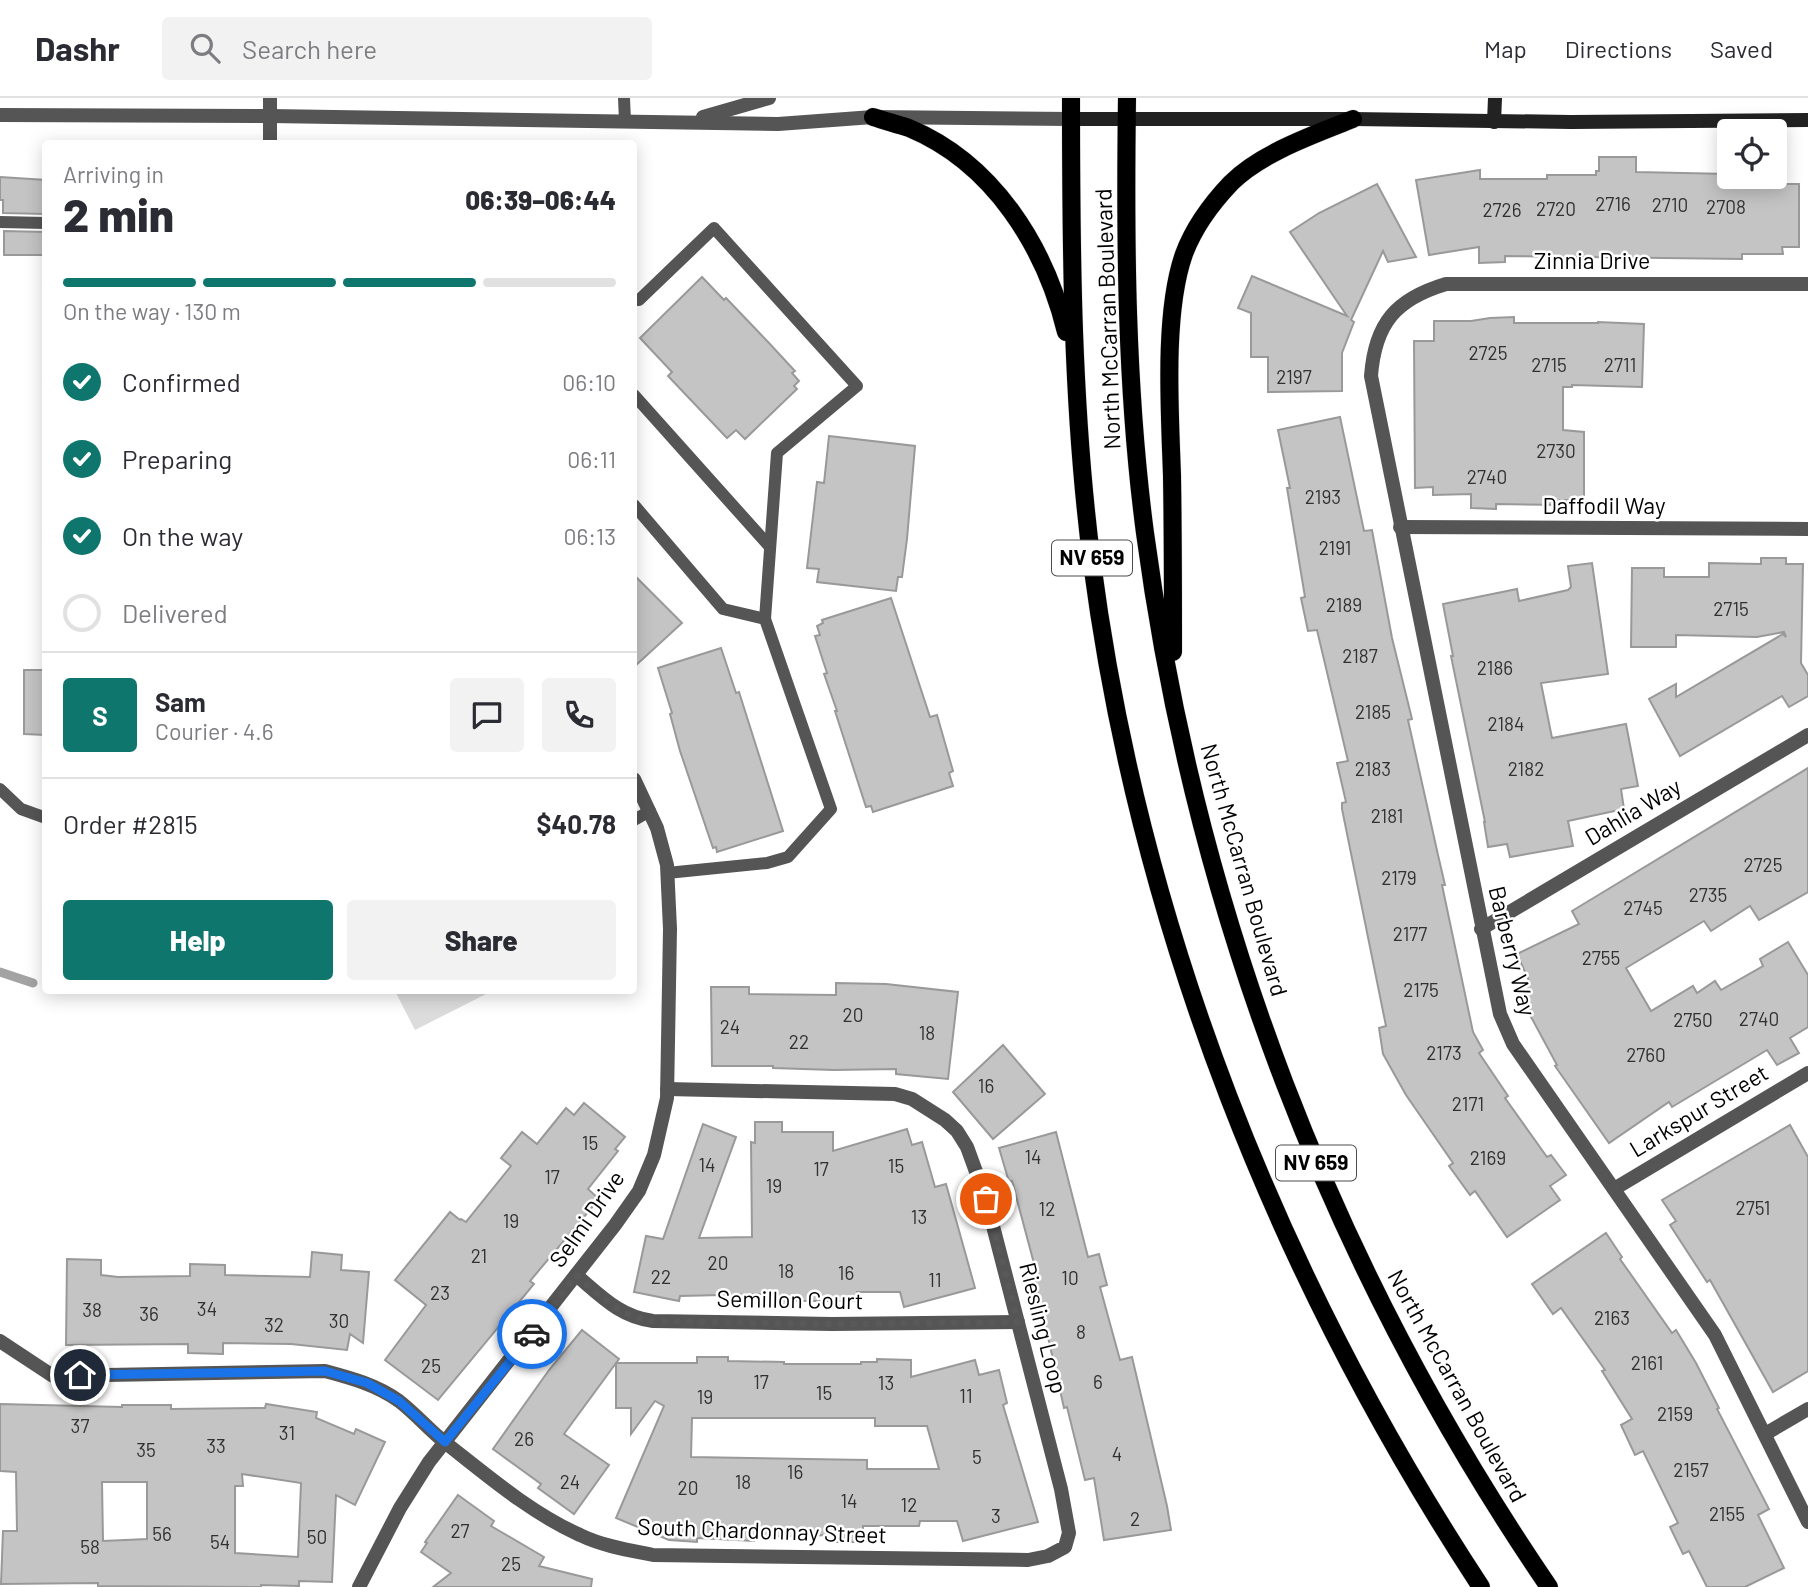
<!DOCTYPE html>
<html lang="en">
<head>
<meta charset="utf-8">
<style>
	:root { --surface:#fff; --page:#f2f2f3; --text:#2b2b33; --muted:#7c7c81; --line:#e1e1e2; --accent:#0f766e }
	body { margin:0; font-family:Barlow,sans-serif; background:var(--page); color:var(--text); height:100vh; display:flex; flex-direction:column; font-size:26px; white-space:nowrap }
	* { box-sizing:border-box; margin:0 }
	p { font-size:23px; color:var(--muted) }
	.icon { flex:none; width:38px; height:38px; fill:none; stroke:currentColor; stroke-width:2; stroke-linecap:round; stroke-linejoin:round }
	.map { position:relative; flex:1; overflow:hidden }
	.panel { position:absolute; left:42px; top:42px; width:595px; height:854px; display:flex; flex-direction:column; background:var(--surface); border-radius:7px; box-shadow:0 4px 18px #0003 }
	.panel>* { flex:none }
	.buttons { position:absolute; left:1717px; top:21px; display:grid; gap:14px }
	.buttons a { display:grid; place-items:center; width:70px; height:70px; border-radius:7px; background:var(--surface); box-shadow:0 4px 18px #0003; font-size:35px }
	.pin { position:absolute; display:grid; place-items:center; width:60px; height:60px; color:#fff; margin:-30px; border:4px solid #fff; border-radius:50%; box-shadow:0 2px 7px #0007 }
	.courier { position:absolute; display:grid; place-items:center; width:70px; height:70px; margin:-35px; border:5px solid #1a73e8; border-radius:50%; background:#fff; color:#222; box-shadow:0 2px 9px #0007 }
	.head em { font-style:normal; font-weight:800 }
	.head div { display:flex; flex-direction:column-reverse }
	.head { display:flex; align-items:center; justify-content:space-between; height:119px; padding:0 21px }
	h1 { font-size:46px; font-weight:800; line-height:52px }
	.bar { display:grid; grid-template-columns:repeat(4,1fr); gap:10px 7px; align-content:center; height:84px; padding:0 21px }
	.bar i { height:9px; border-radius:5px; background:var(--line) }
	.bar .current { background:var(--accent) }
	.bar p { grid-column:span 4 }
	.line { display:flex; align-items:center; gap:18px; padding:0 21px; border-top:2px solid var(--line) }
	.line div { flex:1 }
	.round { display:grid; place-items:center; flex:none; width:74px; height:74px; border-radius:7px; background:var(--page) }
	ol { padding:0 21px; list-style:none }
	li { display:flex; align-items:center; gap:21px; height:77px }
	li p { margin-inline-start:auto }
	li .icon { padding:7px; border-radius:50%; background:var(--accent); color:#fff; stroke-width:4 }
	li:last-child { color:var(--muted) }
	li i { width:38px; height:38px; border:4px solid var(--line); border-radius:50% }
	.cta { display:flex; gap:14px; margin-top:auto; padding:14px 21px }
	.cta a { flex:1; height:80px; border-radius:7px; background:var(--accent); color:#fff; font-size:28px; font-weight:800; line-height:80px; text-align:center }
	.cta a+a { background:var(--page); color:var(--text) }
	header { display:flex; align-items:center; gap:42px; box-sizing:border-box; height:98px; padding:0 35px; background:var(--surface); border-bottom:2px solid var(--line) }
	header strong { font-size:33px }
	nav { display:flex; gap:38px; margin-inline-start:auto; font-size:24px }
	.search { width:490px; height:63px; background:var(--page); display:flex; align-items:center; gap:18px; box-sizing:border-box; padding:0 24px; border-radius:7px; color:var(--muted); font-size:26px }
	.map>svg:first-child { display:block }
	.green { fill:#dcdcdc }
	.lines { fill:none; stroke-linecap:round; stroke-linejoin:round }
	.stream { stroke:#a3a3a3; stroke-width:9 }
	.building { fill:#c4c4c4; stroke:#999; stroke-width:2; fill-rule:evenodd }
	.primary-casing { stroke:#dbdbdb; stroke-width:19 }
	.service { stroke:#555; stroke-width:12 }
	.minor { stroke:#555; stroke-width:14 }
	.secondary { stroke:#222; stroke-width:14 }
	.primary { stroke:#000; stroke-width:18 }
	.done { stroke:#595959; stroke-width:7; stroke-dasharray:0 12.6 }
	.route { stroke:#1a73e8; stroke-width:9 }
	.labels { text-anchor:middle; stroke-width:5; stroke-linejoin:round; paint-order:stroke }
	.number-label { font-size:19px; fill:#313131 }
	.shield { fill:#fff; stroke:#4c4c4c; stroke-width:2 }
	.shield-label { font-size:21px; font-weight:bold; fill:#000 }
	.street-label { font-size:23px; fill:#000; stroke:#fff }
</style>
</head>
<body>
<header>
<strong>Dashr</strong>
<div class="search"><svg class="icon" aria-label="search" viewBox="0 0 24 24"><circle cx="10" cy="10" r="6"/><path d="M15 15l6 6"/></svg>Search here</div>
<nav><a>Map</a><a>Directions</a><a>Saved</a></nav>
</header>
<div class="map">
<svg width="1808" height="1489" viewBox="0 0 1808 1489">
	<rect width="100%" height="100%" fill="#fff"/>
	<!-- green -->
	<path class="green" d="M395,893H492L415,932Z"/>
	<g class="lines">
		<!-- stream -->
		<path class="stream" d="M0,874L33,885"/>
	</g>
	<!-- building -->
	<g class="building">
		<path d="M1599,59H1636V74L1729,76V79H1742V86H1799V149H1782L1783,156H1742V161L1505,158V164L1479,165V149L1429,157L1416,82L1480,72V81H1547V77H1596V73H1599Z"/>
		<path d="M0,79L46,82V116L3,115V102H0Z"/>
		<path d="M1377,86L1416,159L1388,164L1383,153L1351,222L1354,224L1342,255V293L1268,294V259H1251V215L1238,210L1252,178L1347,218L1290,134L1319,115Z"/>
		<path d="M4,133L46,134V157H4Z"/>
		<path d="M702,179L724,202L726,200L769,245L795,273L792,275L799,283L794,288L797,291L745,341L736,332L727,340L668,278L672,274L640,240Z"/>
		<path d="M1514,219V225H1598V224L1644,226L1642,289L1572,287V289H1563V332L1584,334V402H1560V407L1496,406V411L1471,410V396L1433,397V389L1415,390L1414,243H1434V223H1471L1490,220Z"/>
		<path d="M1340,319L1364,433L1372,432L1392,540L1412,621L1408,622L1438,757L1445,787H1442L1473,934L1483,952L1479,955L1508,998L1505,1000L1547,1059L1551,1057L1566,1077L1550,1088L1560,1102L1507,1139L1475,1093L1470,1097L1449,1068L1453,1065L1406,997L1383,956L1379,930L1386,928L1342,711V705L1346,704L1337,665L1348,663L1317,532L1308,533L1301,500L1305,499L1287,390H1290L1278,332Z"/>
		<path d="M829,338L915,348L907,441L902,479H898L896,493L817,484L819,471L807,470L817,384L824,385Z"/>
		<path d="M1761,460H1786V466H1803L1801,565L1808,577V598L1789,609L1782,598L1680,658L1649,601L1676,586V599L1783,536L1786,539L1784,534L1757,539L1676,537V549H1631L1632,470H1664V479H1709V465L1761,466Z"/>
		<path d="M1592,465L1608,576L1541,585L1552,640L1626,626L1638,688L1621,691L1624,711L1568,723L1573,748L1510,759L1507,746L1488,749L1484,724H1485L1451,558H1453L1443,506L1517,491L1519,503L1568,492L1571,489L1568,468Z"/>
		<path d="M634,477L682,525L634,569Z"/>
		<path d="M891,500L930,619L937,617L953,673L949,675L953,688L873,714L871,708L866,709L835,613H837L824,576L827,575L815,538L820,537L817,528L823,525L822,522Z"/>
		<path d="M721,550L736,595L739,594L783,733L717,754L716,749L713,750L680,653L670,616L672,615L658,570Z"/>
		<path d="M24,572H46V637L24,636Z"/>
		<path d="M1808,670V794L1759,822L1750,808L1711,833L1704,823L1626,870L1651,913L1693,888L1697,895L1715,883L1721,892L1763,868L1760,861L1788,844L1808,877V929L1790,940L1799,955L1777,967L1767,952L1672,1009L1669,1004L1609,1045L1555,968L1557,967L1517,893L1530,885L1517,856L1579,826L1572,813Z"/>
		<path d="M836,885L886,886L958,894L948,981L896,976V971L834,972L773,970V968H712L711,889H749V896L836,897Z"/>
		<path d="M1003,947L1045,996L993,1041L953,994Z"/>
		<path d="M584,1005L625,1039L615,1051L618,1053L588,1091L599,1101L530,1183L534,1186L438,1302L385,1262L426,1207L395,1182L450,1114L460,1122L461,1121L466,1124L511,1068L501,1060L522,1034L537,1046L566,1010L574,1017Z"/>
		<path d="M755,1024H782V1034H833V1053L907,1031L912,1047L922,1044L935,1089L946,1086L975,1190L904,1209L900,1194H857V1203H794L795,1208H764V1196L680,1198L679,1203L634,1194L646,1138L663,1141L703,1026L736,1039L699,1140L752,1139L751,1044L755,1045Z"/>
		<path d="M1790,1027L1808,1059V1273L1773,1294L1710,1182L1707,1184L1670,1127L1676,1123L1662,1102Z"/>
		<path d="M1056,1034L1088,1159L1099,1156L1107,1187L1100,1189L1120,1262L1132,1259L1167,1408L1171,1432L1104,1442L1094,1380L1085,1382L1067,1309L1064,1310L1033,1173H1036L1012,1083L1009,1084L999,1050Z"/>
		<path d="M1606,1135L1622,1159L1620,1161L1672,1235L1676,1232L1696,1265L1719,1310L1717,1311L1769,1411L1758,1417L1784,1470L1745,1489H1707L1689,1453L1683,1456L1670,1429L1678,1425L1643,1353L1635,1357L1621,1327L1632,1321L1602,1273L1605,1272L1561,1210L1553,1216L1532,1186Z"/>
		<path d="M312,1154L342,1157L341,1172L369,1174L363,1245L350,1236L347,1252L291,1246L223,1245V1256L188,1255V1246L66,1247L67,1161L101,1162V1177L118,1179L190,1178V1166L225,1167V1177L310,1179Z"/>
		<path d="M582,1232L619,1261L564,1336L609,1367L574,1416L538,1390L541,1386L493,1351L549,1272Z"/>
		<path d="M697,1259H728V1263L784,1264V1266H861V1264H877V1261L911,1262V1279L975,1262L979,1277L999,1272L1007,1305L1003,1307L1038,1424L963,1443L957,1423H920L919,1428H863V1444H834V1437L754,1439V1443L697,1440V1444L669,1442L616,1420L664,1308L655,1303L631,1336V1310H616V1265H697ZM692,1320H875V1328H927L939,1371H867V1362L691,1359Z"/>
		<path d="M0,1306L122,1309V1307H171V1311L265,1310L266,1306L317,1314L316,1320L354,1336L356,1331L385,1344L355,1407L336,1397L332,1484L299,1483V1488L261,1487V1489L98,1488V1485L1,1486L3,1433H17L16,1374L0,1373ZM242,1376L301,1385L298,1459L235,1455V1388H243ZM102,1384H147V1441L103,1443Z"/>
		<path d="M458,1397L494,1423L491,1428L544,1459L539,1468L592,1481L591,1489H433L451,1475L421,1454L427,1445L425,1444Z"/>
	</g>
	<g class="lines">
		<!-- primary casing -->
		<g class="primary-casing">
			<g id="primary">
				<path d="M1071,0C1071,155 1072,311 1092,465C1140,832 1279,1181 1481,1489"/>
				<path d="M1127,0C1125,145 1126,291 1145,435C1196,816 1332,1171 1549,1489"/>
				<path d="M873,19C885,23 897,26 909,30C993,65 1045,148 1066,234"/>
				<path d="M1173,554C1173,496 1173,437 1172,378C1170,315 1163,215 1184,156C1194,129 1211,106 1231,85C1261,55 1313,37 1353,21"/>
			</g>
		</g>
		<!-- service -->
		<g class="service">
			<path d="M624,0L625,23"/>
			<path d="M0,124L46,125"/>
			<path d="M634,202H639L714,130L857,288L777,355L765,521"/>
			<path d="M634,297L770,449"/>
			<path d="M634,407L723,511L765,521L831,711L788,759L767,765L667,775"/>
			<path d="M0,691L21,711L46,720"/>
			<path d="M634,722L650,713"/>
		</g>
		<!-- minor -->
		<g class="minor">
			<path d="M270,0V46"/>
			<path d="M0,17L270,18L778,26L873,19L1071,21"/>
			<path d="M703,19L769,0"/>
			<path d="M1808,186H1446C1396,201 1375,225 1371,278L1500,916L1513,946L1715,1237L1808,1424"/>
			<path d="M1400,429L1808,431"/>
			<path d="M1481,831L1808,637"/>
			<path d="M1614,1091L1808,975"/>
			<path d="M576,1177C601,1198 620,1219 653,1223L832,1226L1018,1224"/>
			<path d="M0,1243L53,1278L325,1273C351,1280 377,1287 399,1303C416,1316 430,1333 447,1346C489,1379 531,1415 580,1437C603,1448 628,1452 653,1457L1028,1462L1048,1458L1065,1449L1069,1435L1061,1391L986,1101L967,1049L957,1033L945,1022L912,1001L895,996L667,991"/>
			<path d="M1765,1336L1808,1311"/>
			<path d="M359,1489L400,1410L429,1364L615,1127L639,1093L654,1057L667,1000L670,831L667,767L657,730L634,681"/>
		</g>
		<!-- secondary -->
		<g class="secondary">
			<path d="M1071,21H1353L1571,24L1808,22"/>
			<path d="M1494,24L1495,0"/>
		</g>
		<!-- primary -->
		<use href="#primary" class="primary"/>
	</g>
	<g class="lines">
		<!-- done -->
		<path class="done" d="M532,1236L576,1177C600,1198 621,1219 653,1223L832,1226L1018,1224L986,1101"/>
		<!-- route -->
		<path class="route" d="M80,1277L325,1273L367,1285L399,1303L445,1344L532,1236"/>
	</g>
	<g class="labels">
		<!-- number labels -->
		<g class="number-label">
			<text x="1613" y="113">2716</text>
			<text x="1670" y="114">2710</text>
			<text x="1726" y="116">2708</text>
			<text x="1556" y="118">2720</text>
			<text x="1502" y="119">2726</text>
			<text x="1488" y="262">2725</text>
			<text x="1549" y="274">2715</text>
			<text x="1620" y="274">2711</text>
			<text x="1294" y="286">2197</text>
			<text x="1556" y="360">2730</text>
			<text x="1487" y="386">2740</text>
			<text x="1323" y="406">2193</text>
			<text x="1335" y="457">2191</text>
			<text x="1344" y="514">2189</text>
			<text x="1731" y="518">2715</text>
			<text x="1360" y="565">2187</text>
			<text x="1495" y="577">2186</text>
			<text x="1373" y="621">2185</text>
			<text x="1506" y="633">2184</text>
			<text x="1373" y="678">2183</text>
			<text x="1526" y="678">2182</text>
			<text x="1387" y="725">2181</text>
			<text x="1763" y="774">2725</text>
			<text x="1399" y="787">2179</text>
			<text x="1708" y="804">2735</text>
			<text x="1643" y="817">2745</text>
			<text x="1410" y="843">2177</text>
			<text x="1601" y="867">2755</text>
			<text x="1421" y="899">2175</text>
			<text x="853" y="924">20</text>
			<text x="1759" y="928">2740</text>
			<text x="1693" y="929">2750</text>
			<text x="730" y="936">24</text>
			<text x="927" y="942">18</text>
			<text x="799" y="951">22</text>
			<text x="1444" y="962">2173</text>
			<text x="1646" y="964">2760</text>
			<text x="986" y="995">16</text>
			<text x="1468" y="1013">2171</text>
			<text x="590" y="1052">15</text>
			<text x="1033" y="1066">14</text>
			<text x="1488" y="1067">2169</text>
			<text x="707" y="1074">14</text>
			<text x="896" y="1075">15</text>
			<text x="821" y="1078">17</text>
			<text x="552" y="1086">17</text>
			<text x="774" y="1095">19</text>
			<text x="1753" y="1117">2751</text>
			<text x="1047" y="1118">12</text>
			<text x="919" y="1126">13</text>
			<text x="511" y="1130">19</text>
			<text x="479" y="1165">21</text>
			<text x="718" y="1172">20</text>
			<text x="786" y="1180">18</text>
			<text x="846" y="1182">16</text>
			<text x="661" y="1186">22</text>
			<text x="1070" y="1187">10</text>
			<text x="935" y="1189">11</text>
			<text x="440" y="1202">23</text>
			<text x="207" y="1218">34</text>
			<text x="92" y="1219">38</text>
			<text x="149" y="1223">36</text>
			<text x="1612" y="1227">2163</text>
			<text x="339" y="1230">30</text>
			<text x="274" y="1234">32</text>
			<text x="1081" y="1241">8</text>
			<text x="1647" y="1272">2161</text>
			<text x="431" y="1275">25</text>
			<text x="761" y="1291">17</text>
			<text x="1098" y="1291">6</text>
			<text x="886" y="1292">13</text>
			<text x="824" y="1302">15</text>
			<text x="966" y="1305">11</text>
			<text x="705" y="1306">19</text>
			<text x="1675" y="1323">2159</text>
			<text x="80" y="1335">37</text>
			<text x="287" y="1342">31</text>
			<text x="524" y="1348">26</text>
			<text x="216" y="1355">33</text>
			<text x="146" y="1359">35</text>
			<text x="1117" y="1363">4</text>
			<text x="977" y="1366">5</text>
			<text x="1691" y="1379">2157</text>
			<text x="795" y="1381">16</text>
			<text x="570" y="1391">24</text>
			<text x="743" y="1391">18</text>
			<text x="688" y="1397">20</text>
			<text x="849" y="1410">14</text>
			<text x="909" y="1414">12</text>
			<text x="1727" y="1423">2155</text>
			<text x="996" y="1425">3</text>
			<text x="1135" y="1428">2</text>
			<text x="460" y="1440">27</text>
			<text x="162" y="1443">56</text>
			<text x="317" y="1446">50</text>
			<text x="220" y="1451">54</text>
			<text x="90" y="1456">58</text>
			<text x="511" y="1473">25</text>
		</g>
		<!-- shield labels -->
		<g class="shield">
			<rect x="1052" y="442.5" width="80" height="35" rx="5"/>
			<rect x="1276" y="1047.5" width="80" height="35" rx="5"/>
		</g>
		<g class="shield-label">
			<text x="1092" y="467">NV 659</text>
			<text x="1316" y="1072">NV 659</text>
		</g>
		<!-- street labels -->
		<g class="street-label">
			<text x="1592" y="171">Zinnia Drive</text>
			<text transform="translate(1108 221) rotate(-92)" y="8">North McCarran Boulevard</text>
			<text x="1604" y="416">Daffodil Way</text>
			<text transform="translate(1633 714) rotate(-31)" y="8">Dahlia Way</text>
			<text transform="translate(1244 772) rotate(74)" y="8">North McCarran Boulevard</text>
			<text transform="translate(1512 853) rotate(76)" y="8">Barberry Way</text>
			<text transform="translate(1699 1013) rotate(-31)" y="8">Larkspur Street</text>
			<text transform="translate(587 1121) rotate(-55)" y="8">Selmi Drive</text>
			<text transform="translate(790 1202) rotate(1)" y="8">Semillon Court</text>
			<text transform="translate(1043 1230) rotate(76)" y="8">Riesling Loop</text>
			<text transform="translate(1457 1288) rotate(61)" y="8">North McCarran Boulevard</text>
			<text transform="translate(762 1433) rotate(2)" y="8">South Chardonnay Street</text>
		</g>
	</g>
</svg>
<div class="buttons">
<a><svg class="icon" aria-label="locate" viewBox="0 0 24 24"><circle cx="12" cy="12" r="6"/><path d="M12 2v4M12 18v4M2 12h4M18 12h4"/></svg></a>
</div>
<div class="pin" style="left:986px;top:1101px;background:#ea580c"><svg class="icon" aria-label="bag" viewBox="0 0 24 24"><path d="M5 8h14l-1 12H6zM9 8a3 3 0 0 1 6 0"/></svg></div>
<div class="pin" style="left:80px;top:1277px;background:#1f2937"><svg class="icon" aria-label="home" viewBox="0 0 24 24"><path d="M3 11l9-7 9 7M6 9v11h12V9"/></svg></div>
<div class="courier" style="left:532px;top:1236px"><svg class="icon" aria-label="car" viewBox="0 0 24 24"><path d="M5 17H2v-5l4-1 3-4h7l3 4 3 1v5h-3M9 17h6M6 11h13"/><circle cx="7" cy="17" r="2"/><circle cx="17" cy="17" r="2"/></svg></div>
<section class="panel">
<div class="head"><div><h1>2 min</h1><p>Arriving in</p></div><em>06:39–06:44</em></div>
<div class="bar"><i class="current"></i><i class="current"></i><i class="current"></i><i></i><p>On the way · 130 m</p></div>
<ol>
<li><svg class="icon" aria-label="check" viewBox="0 0 24 24"><path d="M5 12l5 5 9-10"/></svg>Confirmed<p>06:10</p></li>
<li><svg class="icon" aria-label="check" viewBox="0 0 24 24"><path d="M5 12l5 5 9-10"/></svg>Preparing<p>06:11</p></li>
<li><svg class="icon" aria-label="check" viewBox="0 0 24 24"><path d="M5 12l5 5 9-10"/></svg>On the way<p>06:13</p></li>
<li><i></i>Delivered</li>
</ol>
<div class="line" style="height:126px"><b class="round" style="background:var(--accent);color:#fff">S</b><div><b>Sam</b><p>Courier · 4.6</p></div><a class="round"><svg class="icon" aria-label="chat" viewBox="0 0 24 24"><path d="M4 5h16v11H9l-5 4z"/></svg></a><a class="round"><svg class="icon" aria-label="phone" viewBox="0 0 24 24"><path d="M5 4h4l2 5-3 2q2 4 5 5l2-3 5 2v4C11 20 4 13 5 4z"/></svg></a></div>
<div class="line" style="height:91px"><div>Order #2815</div><b>$40.78</b></div>
<div class="cta"><a>Help</a><a>Share</a></div>
</section>
</div>
</body>
</html>
